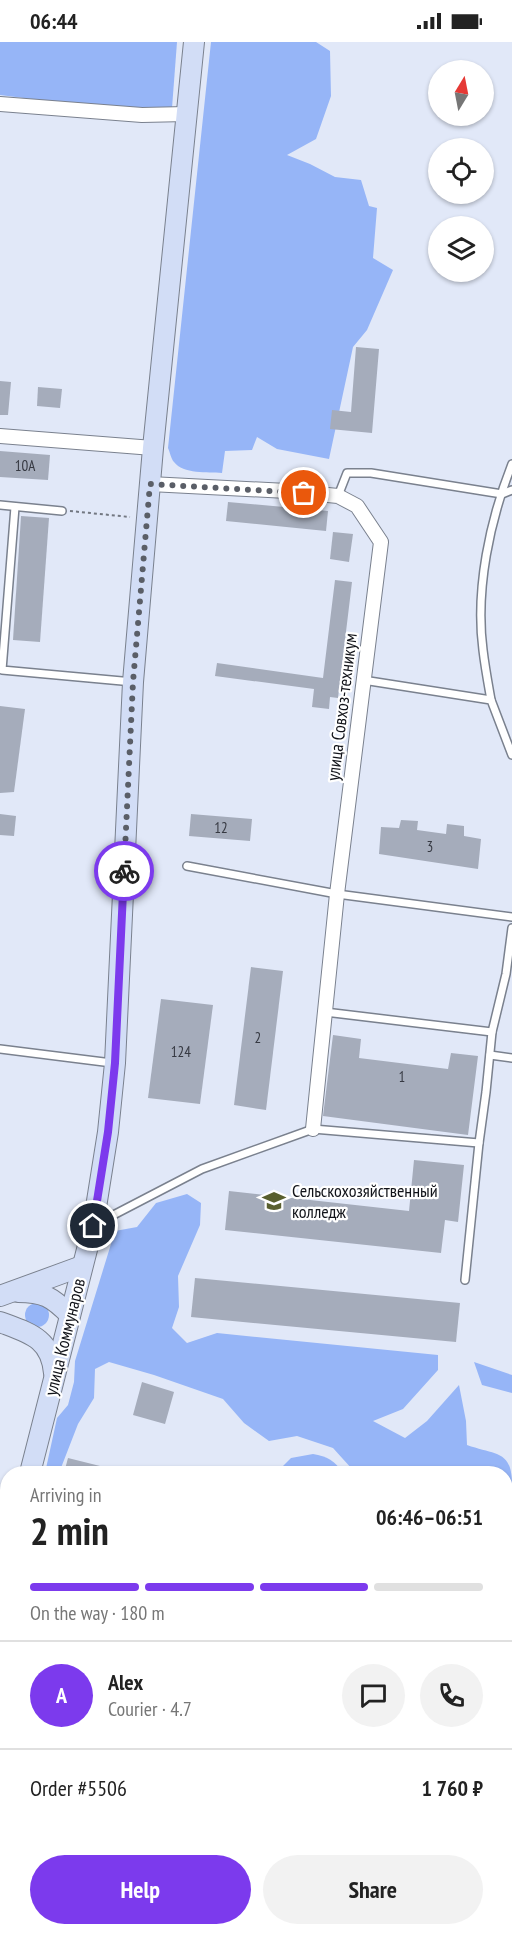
<!DOCTYPE html>
<html lang="en">
<head>
<meta charset="utf-8">
<style>
	:root { --surface:#fff; --page:#f2f2f2; --text:#222; --muted:#767676; --line:#e0e0e0; --accent:#7c3aed }
	body { margin:0; font-family:"PT Sans Narrow",sans-serif; background:var(--page); color:var(--text); height:100vh; display:flex; flex-direction:column; font-size:22px; white-space:nowrap }
	* { box-sizing:border-box; margin:0 }
	p { font-size:20px; color:var(--muted) }
	.icon { flex:none; width:33px; height:33px; fill:none; stroke:currentColor; stroke-width:2; stroke-linecap:round; stroke-linejoin:round }
	.map { position:relative; flex:1; overflow:hidden }
	.side { position:absolute; left:0px; top:1424px; width:513px; height:470px; display:flex; flex-direction:column; background:var(--surface); border-radius:24px 24px 0 0; box-shadow:0 2px 4px #0004 }
	.side>* { flex:none }
	.needle { width:39px; rotate:10deg }
	.tools { position:absolute; left:428px; top:18px; display:grid; gap:12px }
	.tools a { display:grid; place-items:center; width:66px; height:66px; border-radius:50%; background:var(--surface); box-shadow:0 2px 4px #0004; font-size:30px }
	.pin { position:absolute; display:grid; place-items:center; width:51px; height:51px; color:#fff; margin:-26px; border:3px solid #fff; border-radius:50%; box-shadow:0 2px 6px #0007 }
	.courier { position:absolute; display:grid; place-items:center; width:60px; height:60px; margin:-30px; border:4px solid #7c3aed; border-radius:50%; background:#fff; color:#222; box-shadow:0 2px 8px #0007 }
	.headline em { font-style:normal; font-weight:700 }
	.headline div { display:flex; flex-direction:column-reverse }
	.headline { display:flex; align-items:center; justify-content:space-between; height:102px; padding:0 30px }
	h1 { font-size:39px; font-weight:700; line-height:45px }
	.bar { display:grid; grid-template-columns:repeat(4,1fr); gap:9px 6px; align-content:center; height:72px; padding:0 30px }
	.bar i { height:8px; border-radius:4px; background:var(--line) }
	.bar .active { background:var(--accent) }
	.bar p { grid-column:span 4 }
	.line { display:flex; align-items:center; gap:15px; padding:0 30px; border-top:2px solid var(--line) }
	.line div { flex:1 }
	.round { display:grid; place-items:center; flex:none; width:63px; height:63px; border-radius:32px; background:var(--page) }
	.cta { display:flex; gap:12px; margin-top:auto; padding:12px 30px }
	.cta a { flex:1; height:69px; border-radius:36px; background:var(--accent); color:#fff; font-size:24px; font-weight:700; line-height:69px; text-align:center }
	.cta a+a { background:var(--page); color:var(--text) }
	.status { display:flex; justify-content:space-between; align-items:center; height:42px; padding:0 30px; background:var(--surface); direction:ltr }
	.status svg { height:16px; fill:currentColor }
	.map>svg:first-child { display:block }
	.green { fill:#96b5f7 }
	.building { fill:#a5acbb }
	.lines { fill:none; stroke-linecap:round; stroke-linejoin:round }
	.service-casing { stroke:#7a818e; stroke-width:10 }
	.minor-casing { stroke:#7a818e; stroke-width:16 }
	.secondary-casing { stroke:#7a818e; stroke-width:22 }
	.path { stroke:#737882; stroke-width:2; stroke-dasharray:3 3; stroke-linecap:butt }
	.service { stroke:#fff; stroke-width:7 }
	.minor { stroke:#fff; stroke-width:14 }
	.secondary { stroke:#d2ddf6; stroke-width:20 }
	.done { stroke:#5a5e67; stroke-width:6; stroke-dasharray:0 10.8 }
	.route { stroke:#7c3aed; stroke-width:8 }
	.labels { text-anchor:middle; stroke-width:4.5; stroke-linejoin:round; paint-order:stroke }
	.number-label { font-size:15px; fill:#363942 }
	.street-label { font-size:18px; fill:#111319; stroke:#fff }
	.poi-label { font-size:18px; fill:#111319; stroke:#fff; text-anchor:start }
</style>
</head>
<body>
<div class="status"><b>06:44</b><svg viewBox="0 0 49 12"><path d="M0 12V9h3v3zM5 12V6h3v6zM10 12V3h3v9zM15 12V0h3v12zM26 1h20v11H26zM47 4h2v5h-2z"/></svg></div>
<div class="map">
<svg width="512" height="1892" viewBox="0 0 512 1892">
	<rect width="100%" height="100%" fill="#e1e8f8"/>
	<!-- green -->
	<g class="green">
		<path d="M0,0H177L172,66L135,70L0,53Z"/>
		<path d="M211,0H316L330,9L331,54L316,97L287,113L310,122L335,135L361,138L369,164L377,166L373,216L393,228L367,288L353,305L329,417L277,407L257,395L252,408L225,409L222,431C208,430 183,432 174,420C171,417 170,410 168,406Z"/>
		<path d="M187,1152L201,1161L200,1183L178,1234L179,1265L172,1286L187,1301L217,1291L438,1313V1328L403,1367L373,1379L405,1396L427,1379L459,1343L466,1379L467,1403C495,1413 512,1408 512,1442L506,1447V1431H353L352,1427L333,1406L297,1394L269,1399L244,1381L223,1357L154,1333L109,1320L95,1327L94,1356L78,1382L59,1431H45L57,1376L68,1363L74,1340L75,1319L115,1189L137,1185L156,1161Z"/>
		<circle cx="37" cy="1273" r="12"/>
		<path d="M474,1320L512,1333V1351L482,1343Z"/>
		<path d="M313,1412C327,1414 335,1419 343,1431H276L291,1416Z"/>
	</g>
	<!-- building -->
	<g class="building">
		<path d="M356,305L379,307L372,391L330,387L332,368L351,370Z"/>
		<path d="M0,339L11,340L8,373H0Z"/>
		<path d="M38,345L62,347L60,366L37,364Z"/>
		<path d="M0,409L50,413L48,438L0,435Z"/>
		<path d="M228,460L328,469L326,489L226,479Z"/>
		<path d="M21,474L49,476L40,600L13,598Z"/>
		<path d="M333,490L353,492L349,520L330,517Z"/>
		<path d="M335,538L352,540L338,656L330,655L329,667L312,665L314,647L215,634L217,621L323,636Z"/>
		<path d="M0,664L25,667L14,750L0,751Z"/>
		<path d="M0,772L16,774L14,794L0,793Z"/>
		<path d="M191,772L252,777L250,799L189,794Z"/>
		<path d="M401,778L418,779L417,788L446,792L447,782L464,784V794L481,797L478,827L379,812L381,785L399,786Z"/>
		<path d="M251,925L283,929L266,1068L234,1063Z"/>
		<path d="M161,957L213,963L200,1062L148,1056Z"/>
		<path d="M333,993L361,997L359,1016L448,1027L451,1011L478,1014L468,1093L323,1074Z"/>
		<path d="M414,1118L464,1123L458,1180L445,1178L441,1211L225,1188L229,1149L409,1169Z"/>
		<path d="M195,1236L460,1261L456,1300L191,1275Z"/>
		<path d="M142,1340L174,1350L165,1382L133,1373Z"/>
		<path d="M68,1416L112,1427L111,1431H64Z"/>
	</g>
	<g class="lines">
		<!-- service casing -->
		<g class="service-casing">
			<g id="service">
				<path d="M338,454L347,431H371L502,452L512,448"/>
				<path d="M0,463L62,469"/>
				<path d="M15,465L2,628L133,640"/>
				<path d="M363,638L491,658L512,713"/>
				<path d="M491,658C488,641 485,625 483,608C475,547 490,478 512,422"/>
				<path d="M187,824L337,852L512,875"/>
				<path d="M325,970L492,990"/>
				<path d="M0,1007L112,1021"/>
				<path d="M490,1013L512,1016"/>
				<path d="M98,1181L202,1127L313,1087L479,1101L486,1050L492,990L506,932L512,886"/>
				<path d="M465,1238L479,1101"/>
				<path d="M0,1802H8"/>
			</g>
		</g>
		<!-- minor casing -->
		<g class="minor-casing">
			<g id="minor">
				<path d="M0,62L142,73L186,72"/>
				<path d="M0,394L153,406"/>
				<path d="M150,442L287,449L338,454L357,464L381,500L337,852L313,1087"/>
				<path d="M0,1568L8,1569"/>
				<path d="M506,1623L512,1624"/>
				<path d="M160,1892V1886"/>
				<path d="M379,1892V1886"/>
			</g>
		</g>
		<!-- secondary casing -->
		<g class="secondary-casing">
			<g id="secondary">
				<path d="M18,1250C44,1250 52,1255 70,1273"/>
				<path d="M0,1254L82,1224"/>
				<path d="M0,1280C29,1291 51,1296 54,1331"/>
				<path d="M30,1431L93,1184L108,1090L115,1021L133,640L153,406L194,0"/>
				<path d="M0,1552L8,1522"/>
			</g>
		</g>
		<!-- path -->
		<path class="path" d="M70,469L130,475"/>
		<!-- service -->
		<use href="#service" class="service"/>
		<!-- minor -->
		<use href="#minor" class="minor"/>
		<!-- secondary -->
		<use href="#secondary" class="secondary"/>
	</g>
	<g class="lines">
		<!-- done -->
		<path class="done" d="M124,829L133,640L150,442L304,451"/>
		<!-- route -->
		<path class="route" d="M93,1184L108,1090L115,1021L124,829"/>
	</g>
	<!-- icons -->
	<defs>
		<g id="university-bare" transform="scale(1.8)"><path d="M0-5L7-2L0 1L-7-2ZM-4 1L0 2.5L4 1V4Q0 6-4 4Z" fill="#595f2e" stroke="#fff" stroke-width="2.5" paint-order="stroke"/></g>
	</defs>
	<g fill-rule="evenodd">
		<use href="#university-bare" x="274" y="1159"/>
	</g>
	<g class="labels">
		<!-- number labels -->
		<g class="number-label">
			<text x="25" y="429">10А</text>
			<text x="221" y="791">12</text>
			<text x="430" y="810">3</text>
			<text x="258" y="1001">2</text>
			<text x="181" y="1015">124</text>
			<text x="402" y="1040">1</text>
		</g>
		<!-- street labels -->
		<g class="street-label">
			<text transform="translate(342 665) rotate(-83)" y="6">улица Совхоз-техникум</text>
			<text transform="translate(65 1295) rotate(-76)" y="6">улица Коммунаров</text>
		</g>
		<!-- poi labels -->
		<g class="poi-label">
			<text x="292" y="1155">Сельскохозяйственный<tspan x="292" dy="21">колледж</tspan></text>
		</g>
	</g>
</svg>
<div class="tools">
<a><svg class="needle" viewBox="-14 -14 28 28"><path d="M0-13l5 13h-10z" fill="#e53935"/><path d="M0 13l5-13h-10z" fill="#767676"/></svg></a>
<a><svg class="icon" aria-label="locate" viewBox="0 0 24 24"><circle cx="12" cy="12" r="6"/><path d="M12 2v4M12 18v4M2 12h4M18 12h4"/></svg></a>
<a><svg class="icon" aria-label="layers" viewBox="0 0 24 24"><path d="M12 4l9 5-9 5-9-5zM3 14l9 5 9-5"/></svg></a>
</div>
<div class="pin" style="left:304px;top:451px;background:#ea580c"><svg class="icon" aria-label="bag" viewBox="0 0 24 24"><path d="M5 8h14l-1 12H6zM9 8a3 3 0 0 1 6 0"/></svg></div>
<div class="pin" style="left:93px;top:1184px;background:#1f2937"><svg class="icon" aria-label="home" viewBox="0 0 24 24"><path d="M3 11l9-7 9 7M6 9v11h12V9"/></svg></div>
<div class="courier" style="left:124px;top:829px"><svg class="icon" aria-label="bike" viewBox="0 0 24 24"><circle cx="6" cy="16" r="4"/><circle cx="18" cy="16" r="4"/><path d="M6 16l4-8h5l3 8M10 8l3 8H6M13 5h3"/></svg></div>
<section class="side">
<div class="headline"><div><h1>2 min</h1><p>Arriving in</p></div><em>06:46–06:51</em></div>
<div class="bar"><i class="active"></i><i class="active"></i><i class="active"></i><i></i><p>On the way · 180 m</p></div>
<div class="line" style="height:108px"><b class="round" style="background:var(--accent);color:#fff">A</b><div><b>Alex</b><p>Courier · 4.7</p></div><a class="round"><svg class="icon" aria-label="chat" viewBox="0 0 24 24"><path d="M4 5h16v11H9l-5 4z"/></svg></a><a class="round"><svg class="icon" aria-label="phone" viewBox="0 0 24 24"><path d="M5 4h4l2 5-3 2q2 4 5 5l2-3 5 2v4C11 20 4 13 5 4z"/></svg></a></div>
<div class="line" style="height:78px"><div>Order #5506</div><b>1 760 ₽</b></div>
<div class="cta"><a>Help</a><a>Share</a></div>
</section>
</div>
</body>
</html>
